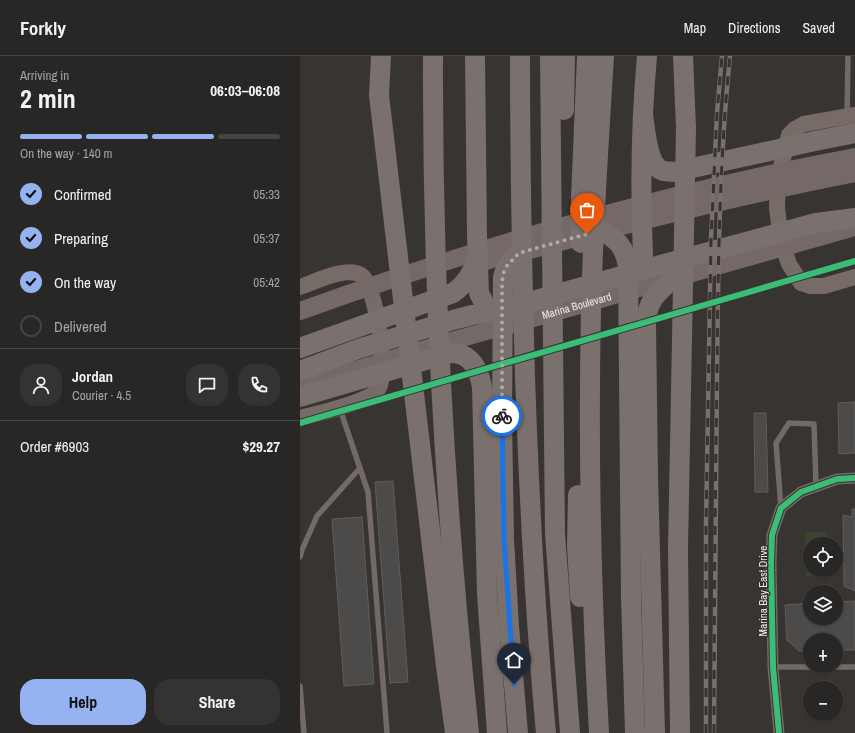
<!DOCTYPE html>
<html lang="en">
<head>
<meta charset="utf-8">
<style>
	:root { --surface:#292726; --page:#353332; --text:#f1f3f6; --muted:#a5a5a7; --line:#454443; --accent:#95b2f1 }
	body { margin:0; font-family:"Archivo Narrow",sans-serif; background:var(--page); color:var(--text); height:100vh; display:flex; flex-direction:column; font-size:15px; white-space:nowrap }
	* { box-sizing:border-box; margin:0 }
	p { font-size:13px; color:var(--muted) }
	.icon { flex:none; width:22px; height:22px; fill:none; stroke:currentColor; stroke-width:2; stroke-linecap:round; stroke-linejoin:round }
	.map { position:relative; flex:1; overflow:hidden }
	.panel { display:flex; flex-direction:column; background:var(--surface); width:300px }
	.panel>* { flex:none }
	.tools { position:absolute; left:503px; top:481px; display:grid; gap:8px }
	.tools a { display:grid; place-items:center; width:40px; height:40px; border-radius:50%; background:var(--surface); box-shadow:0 1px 3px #0004,0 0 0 1px var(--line); font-size:20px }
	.pin { position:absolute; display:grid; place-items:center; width:34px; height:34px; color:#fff; margin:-41px -17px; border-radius:50% 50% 50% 0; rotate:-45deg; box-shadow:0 0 4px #0007 }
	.pin .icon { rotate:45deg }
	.courier { position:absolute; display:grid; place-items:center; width:40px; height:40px; margin:-20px; border:3px solid #1a73e8; border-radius:50%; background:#fff; color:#222; box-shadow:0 1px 5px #0007 }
	.summary em { font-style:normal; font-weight:800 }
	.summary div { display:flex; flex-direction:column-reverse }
	.summary { display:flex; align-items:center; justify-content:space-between; height:68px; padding:0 20px }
	h1 { font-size:26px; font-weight:800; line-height:30px }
	.bar { display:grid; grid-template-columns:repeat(4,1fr); gap:6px 4px; align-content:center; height:48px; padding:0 20px }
	.bar i { height:5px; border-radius:3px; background:var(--line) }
	.bar .active { background:var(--accent) }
	.bar p { grid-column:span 4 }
	.line { display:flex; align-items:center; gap:10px; padding:0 20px; border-top:1px solid var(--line) }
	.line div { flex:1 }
	.round { display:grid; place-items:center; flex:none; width:42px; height:42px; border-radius:16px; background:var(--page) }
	ol { padding:0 20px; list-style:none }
	li { display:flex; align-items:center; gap:12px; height:44px }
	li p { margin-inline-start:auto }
	li .icon { padding:4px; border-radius:50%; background:var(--accent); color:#111; stroke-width:4 }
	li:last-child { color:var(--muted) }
	li i { width:22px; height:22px; border:2px solid var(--line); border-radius:50% }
	.primary-button { display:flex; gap:8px; margin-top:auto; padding:8px 20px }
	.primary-button a { flex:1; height:46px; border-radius:16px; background:var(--accent); color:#111; font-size:16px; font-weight:800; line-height:46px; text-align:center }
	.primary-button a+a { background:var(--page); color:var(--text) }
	header { display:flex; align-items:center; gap:24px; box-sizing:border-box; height:56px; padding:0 20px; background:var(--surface); border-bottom:1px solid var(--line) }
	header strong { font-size:19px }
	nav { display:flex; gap:22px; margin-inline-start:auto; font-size:14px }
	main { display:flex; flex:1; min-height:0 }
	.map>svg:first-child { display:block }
	.green { fill:#3a442f }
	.building { fill:#4d4b49; stroke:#605e5c }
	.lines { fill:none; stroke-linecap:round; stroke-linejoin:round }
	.service { stroke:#736967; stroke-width:5.5 }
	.minor { stroke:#736967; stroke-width:11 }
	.secondary { stroke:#776b68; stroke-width:16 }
	.primary { stroke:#746966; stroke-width:18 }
	.motorway { stroke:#7a706d; stroke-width:20 }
	.rail-casing { stroke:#77706f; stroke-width:4.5 }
	.rail { stroke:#393330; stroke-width:3; stroke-dasharray:9; stroke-linecap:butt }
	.cycleway-casing { stroke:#393330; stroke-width:8 }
	.cycleway { stroke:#3abd76; stroke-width:6 }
	.done { stroke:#adaaa8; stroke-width:4; stroke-dasharray:0 7.2 }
	.route { stroke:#1a73e8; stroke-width:5 }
	.labels { text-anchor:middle; stroke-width:3; stroke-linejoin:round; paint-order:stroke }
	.street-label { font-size:11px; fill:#ede9e7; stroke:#393330 }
</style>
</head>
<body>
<header>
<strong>Forkly</strong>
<nav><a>Map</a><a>Directions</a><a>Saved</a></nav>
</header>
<main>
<section class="panel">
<div class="summary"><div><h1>2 min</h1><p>Arriving in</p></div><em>06:03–06:08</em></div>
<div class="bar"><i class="active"></i><i class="active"></i><i class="active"></i><i></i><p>On the way · 140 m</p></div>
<ol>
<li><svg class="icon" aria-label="check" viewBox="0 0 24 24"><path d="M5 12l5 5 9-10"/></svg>Confirmed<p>05:33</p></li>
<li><svg class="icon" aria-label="check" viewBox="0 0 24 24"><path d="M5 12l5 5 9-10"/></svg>Preparing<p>05:37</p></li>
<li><svg class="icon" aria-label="check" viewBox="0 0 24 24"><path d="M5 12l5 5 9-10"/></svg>On the way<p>05:42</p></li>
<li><i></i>Delivered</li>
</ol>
<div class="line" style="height:72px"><a class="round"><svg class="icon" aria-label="person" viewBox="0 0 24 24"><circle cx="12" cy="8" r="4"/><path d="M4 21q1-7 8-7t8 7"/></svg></a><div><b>Jordan</b><p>Courier · 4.5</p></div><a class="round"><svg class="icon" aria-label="chat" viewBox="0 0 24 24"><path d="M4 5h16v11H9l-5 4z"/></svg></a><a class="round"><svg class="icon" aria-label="phone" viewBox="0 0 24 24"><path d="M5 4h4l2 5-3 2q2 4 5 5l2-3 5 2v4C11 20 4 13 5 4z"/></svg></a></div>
<div class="line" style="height:52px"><div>Order #6903</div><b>$29.27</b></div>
<div class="primary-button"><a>Help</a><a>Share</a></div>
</section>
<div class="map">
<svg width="555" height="677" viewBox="0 0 555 677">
	<rect width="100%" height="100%" fill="#373432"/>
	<!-- green -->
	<path class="green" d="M505,476H527V488H510V514H528V520L506,521Z"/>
	<!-- building -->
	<g class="building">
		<path d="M555,346V397L539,398L538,347Z"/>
		<path d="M454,357H466L468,436H455Z"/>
		<path d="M93,425L108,626L90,627L75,426Z"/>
		<path d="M552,453H555V535L544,530L543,459L552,461Z"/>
		<path d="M62,461L74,628L44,630L32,463Z"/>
		<path d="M555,545V594H536V584H510V594L499,595L487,584L485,549L510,547V562H536V546Z"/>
	</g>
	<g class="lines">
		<!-- service -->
		<g class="service">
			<path d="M547,60L548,0"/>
			<path d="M40,353L68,436L87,677"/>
			<path d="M481,452L476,387L489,367L514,368L516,429"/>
			<path d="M0,501L2,494L17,460L60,412"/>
			<path d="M473,611H555"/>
			<path d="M0,630L4,677"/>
		</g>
		<!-- minor -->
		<path class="minor" d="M479,677L473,611L471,508L472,479L481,452L501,436L537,423L555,422"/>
		<!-- secondary -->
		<g class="secondary">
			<path d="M555,59L504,68L495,73L489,79L478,122L477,152L481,184L489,208L501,227L510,230H524L555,221"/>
			<path d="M0,231C15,226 45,210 61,219C76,228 90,322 77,335C66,346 17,358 0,362"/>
		</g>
		<!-- primary -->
		<g class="primary">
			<path d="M177,208L198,201L219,197C330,167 441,139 555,117"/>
			<path d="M0,255C181,190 366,136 555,101"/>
			<path id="s1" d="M6,329L155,284L555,171"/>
		</g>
		<!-- motorway -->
		<g class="motorway">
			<path d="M81,0L79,39L146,610L155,677"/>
			<path d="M133,0C132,226 145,452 169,677"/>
			<path d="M175,0L177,180L179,237L185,249L191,254L197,255"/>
			<path d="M220,0C220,107 222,213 225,320C229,439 235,558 246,677"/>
			<path d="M250,0L255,478L270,677"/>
			<path d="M264,54L265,0"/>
			<path d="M343,58C345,72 347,107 361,114C365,116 370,115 374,116L515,85L555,77"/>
			<path d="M301,175C318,183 326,193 328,212L331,540L335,677"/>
			<path d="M281,187V142L287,0"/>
			<path d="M333,217L339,210L343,198C340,132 341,66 347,0"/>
			<path d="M0,292L153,237C166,228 173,217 177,202"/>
			<path d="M0,315L58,293L153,264L172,259L197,255L360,209L516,167L555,162"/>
			<path d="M0,341L150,297C170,296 179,313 182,331L187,538L197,677"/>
			<path d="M278,439L277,490L280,541"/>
			<path d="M218,677L209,570L204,483L202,362L203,221L206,211L219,197"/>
			<path d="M299,677C291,535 288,393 291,252C293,168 299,84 304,0"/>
			<path d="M355,677L348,421L346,268C347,244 357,237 374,222"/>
			<path d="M380,677L378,493L386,72L383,0"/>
		</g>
		<!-- rail casing -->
		<g class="rail-casing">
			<g id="rail">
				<path d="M406,677V468L411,183L417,57L422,0"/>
				<path d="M414,677C414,559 415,441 417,323C418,215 419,107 430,0"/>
			</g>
		</g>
		<!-- rail -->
		<use href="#rail" class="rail"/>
		<!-- cycleway casing -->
		<g class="cycleway-casing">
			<g id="cycleway">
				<path d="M0,367L555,205"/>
				<path d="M479,677L473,611L471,508L472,479L481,452L501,436L537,423L555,422"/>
			</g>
		</g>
		<!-- cycleway -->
		<use href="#cycleway" class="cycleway"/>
	</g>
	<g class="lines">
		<!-- done -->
		<path class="done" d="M202,360V226L204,215L206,211L219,197L287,178"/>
		<!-- route -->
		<path class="route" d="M202,360L204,483L214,628"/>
	</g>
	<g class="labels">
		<!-- street labels -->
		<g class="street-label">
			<text dy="4" stroke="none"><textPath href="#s1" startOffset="282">Marina Boulevard</textPath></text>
			<text transform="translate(463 535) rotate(-90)" y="4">Marina Bay East Drive</text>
		</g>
	</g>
</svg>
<div class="tools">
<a><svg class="icon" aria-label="locate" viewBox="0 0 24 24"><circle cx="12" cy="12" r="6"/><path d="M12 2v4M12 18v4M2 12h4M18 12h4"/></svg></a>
<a><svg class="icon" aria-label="layers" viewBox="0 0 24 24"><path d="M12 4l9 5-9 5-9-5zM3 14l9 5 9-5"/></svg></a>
<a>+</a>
<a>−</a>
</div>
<div class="pin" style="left:287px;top:178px;background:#ea580c"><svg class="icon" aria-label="bag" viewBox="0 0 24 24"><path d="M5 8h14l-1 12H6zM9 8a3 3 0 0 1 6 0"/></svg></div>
<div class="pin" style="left:214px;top:628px;background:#1f2937"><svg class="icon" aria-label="home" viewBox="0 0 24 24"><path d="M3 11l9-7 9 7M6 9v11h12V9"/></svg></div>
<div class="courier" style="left:202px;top:360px"><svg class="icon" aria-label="bike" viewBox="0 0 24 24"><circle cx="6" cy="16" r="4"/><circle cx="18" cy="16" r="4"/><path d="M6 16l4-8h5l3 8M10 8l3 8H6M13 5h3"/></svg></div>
</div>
</main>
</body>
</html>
